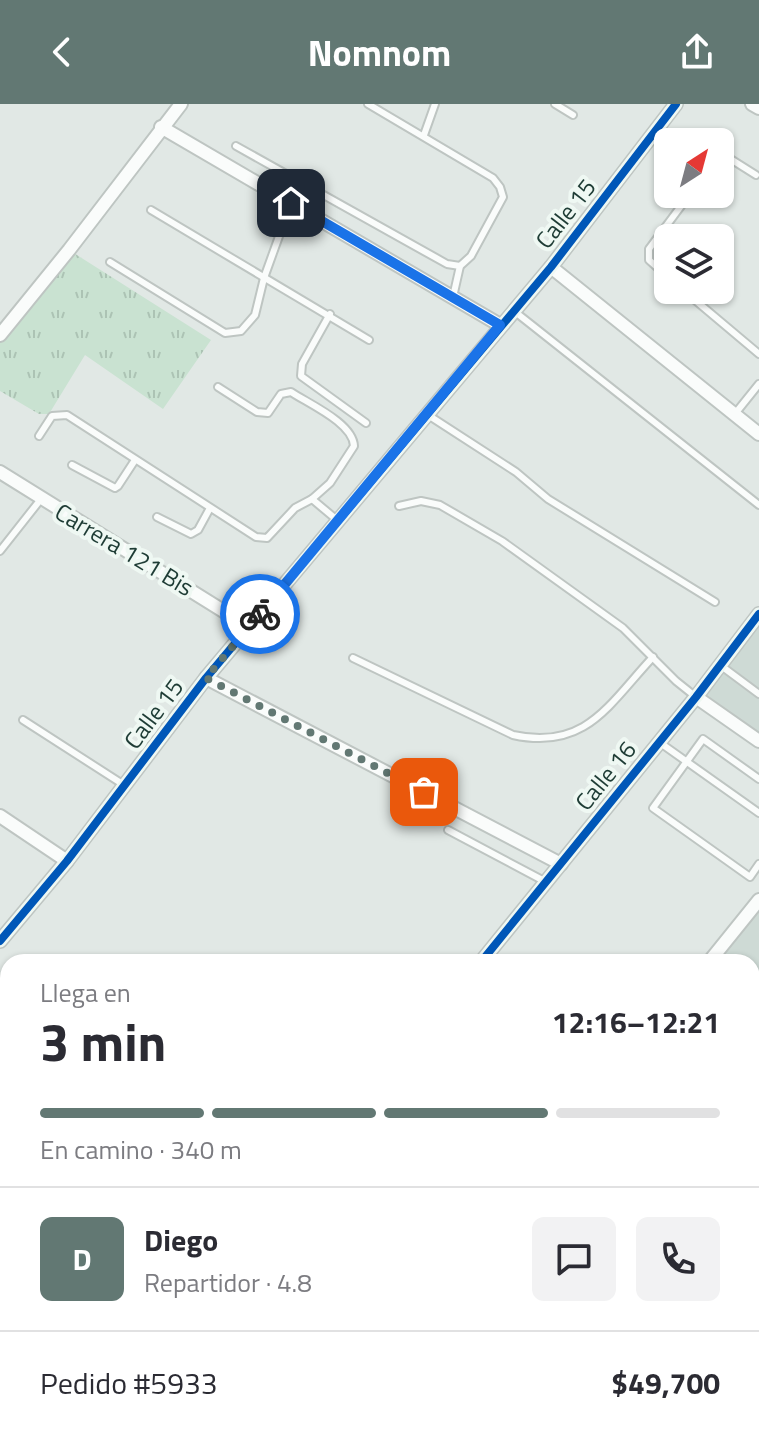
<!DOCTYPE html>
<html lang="es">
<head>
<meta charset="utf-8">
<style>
	:root { --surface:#fff; --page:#f2f2f3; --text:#2b2b33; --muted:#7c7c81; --line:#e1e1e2; --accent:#627873 }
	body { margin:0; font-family:"Titillium Web",sans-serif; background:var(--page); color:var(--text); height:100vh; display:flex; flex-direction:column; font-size:30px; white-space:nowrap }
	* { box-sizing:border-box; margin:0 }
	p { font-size:26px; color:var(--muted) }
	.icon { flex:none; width:44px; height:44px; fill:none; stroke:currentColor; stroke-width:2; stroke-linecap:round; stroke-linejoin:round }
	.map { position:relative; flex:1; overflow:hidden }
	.details { position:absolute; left:0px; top:850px; width:760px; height:496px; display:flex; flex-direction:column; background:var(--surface); border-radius:24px 24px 0 0; box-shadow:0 2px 6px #0004 }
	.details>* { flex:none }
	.needle { width:52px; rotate:36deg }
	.controls { position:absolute; left:654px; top:24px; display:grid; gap:16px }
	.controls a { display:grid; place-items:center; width:80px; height:80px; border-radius:12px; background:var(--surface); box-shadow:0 2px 6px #0004; font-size:40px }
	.pin { position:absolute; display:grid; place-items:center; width:68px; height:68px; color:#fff; margin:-34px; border-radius:16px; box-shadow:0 4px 12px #0006 }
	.courier { position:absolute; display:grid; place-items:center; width:80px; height:80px; margin:-40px; border:6px solid #1a73e8; border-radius:50%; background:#fff; color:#222; box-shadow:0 2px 10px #0007 }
	.summary em { font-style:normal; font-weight:700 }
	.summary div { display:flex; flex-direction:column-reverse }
	.summary { display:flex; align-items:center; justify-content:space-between; height:136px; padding:0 40px }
	h1 { font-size:52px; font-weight:700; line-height:60px }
	.bar { display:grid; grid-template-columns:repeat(4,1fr); gap:12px 8px; align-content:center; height:96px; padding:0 40px }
	.bar i { height:10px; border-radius:6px; background:var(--line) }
	.bar .selected { background:var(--accent) }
	.bar p { grid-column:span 4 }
	.line { display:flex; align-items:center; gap:20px; padding:0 40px; border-top:2px solid var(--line) }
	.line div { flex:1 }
	.round { display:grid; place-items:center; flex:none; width:84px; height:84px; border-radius:12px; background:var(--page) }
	header { display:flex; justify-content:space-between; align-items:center; height:104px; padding:0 40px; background:var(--accent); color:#fff; font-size:36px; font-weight:700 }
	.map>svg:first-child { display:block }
	.built { fill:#cedad5 }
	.park { fill:url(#park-tufts) }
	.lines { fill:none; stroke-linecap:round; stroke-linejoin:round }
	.service-casing { stroke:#bec5c2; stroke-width:10 }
	.minor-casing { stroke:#bec5c2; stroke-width:16 }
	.tertiary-casing { stroke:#bec5c2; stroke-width:18 }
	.service { stroke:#fafcfb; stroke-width:6 }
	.minor { stroke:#fafcfb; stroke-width:12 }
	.tertiary { stroke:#fafcfb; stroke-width:14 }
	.cycleway-casing { stroke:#eff8f3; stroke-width:13 }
	.cycleway { stroke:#0057b8; stroke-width:8 }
	.done { stroke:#627873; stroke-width:8; stroke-dasharray:0 14.4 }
	.route { stroke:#1a73e8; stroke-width:10 }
	.labels { text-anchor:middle; stroke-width:8; stroke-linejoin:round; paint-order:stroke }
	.street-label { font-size:24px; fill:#1e3c35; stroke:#eff8f3 }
</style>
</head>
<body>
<header><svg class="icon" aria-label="back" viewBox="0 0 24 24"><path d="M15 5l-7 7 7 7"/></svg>Nomnom<svg class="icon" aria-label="share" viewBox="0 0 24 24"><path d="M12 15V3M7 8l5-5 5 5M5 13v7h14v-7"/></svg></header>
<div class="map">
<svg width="759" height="1346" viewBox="0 0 759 1346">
	<defs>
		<pattern id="park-tufts" width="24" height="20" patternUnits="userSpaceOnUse" patternTransform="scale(2)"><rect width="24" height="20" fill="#c9e2d1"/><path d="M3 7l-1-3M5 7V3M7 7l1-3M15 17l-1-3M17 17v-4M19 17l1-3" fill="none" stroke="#acc3b4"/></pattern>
	</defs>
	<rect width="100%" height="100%" fill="#e1e8e5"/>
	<!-- built -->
	<g class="built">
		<path d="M759,510V637L696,593Z"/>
		<path d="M759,796V1336L751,1346H627L615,1338H752V858H709Z"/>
		<path d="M97,1338H311L304,1346H109Z"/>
	</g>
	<!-- park -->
	<path class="park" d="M69,146L211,236L163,305L85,251L49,310H39L0,287V231Z"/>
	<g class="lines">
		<!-- service casing -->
		<g class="service-casing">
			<g id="service">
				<path d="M368,0L493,74L500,83L503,93L471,152L460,162L453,193"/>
				<path d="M555,0L573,11"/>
				<path d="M424,31L435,0"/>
				<path d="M236,42L447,160L460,162"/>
				<path d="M720,52L729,54L756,71"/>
				<path d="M151,106L369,236"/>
				<path d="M110,158L225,229L241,227L255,211L264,174L291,99"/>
				<path d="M668,173L649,156V145L690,90"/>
				<path d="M683,186L759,250"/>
				<path d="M514,207L759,401"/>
				<path d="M330,210L302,260L301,272L366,319"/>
				<path d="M428,311L516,368L548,395L715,498"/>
				<path d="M734,311L759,280"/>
				<path d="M39,332L52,312L67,311L256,433L267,434L295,404L312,395L330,379L354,342C353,319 309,300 291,288L281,290L268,309L257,308L218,283"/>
				<path d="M72,361L115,384L118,382L135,356"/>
				<path d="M312,395L337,416"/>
				<path d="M399,402L421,397L440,401L502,437L623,524L676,577L696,593"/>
				<path d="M157,413L191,430L198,426L210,404"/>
				<path d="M0,447L41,395"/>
				<path d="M353,554L513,631C586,647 609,600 653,553"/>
				<path d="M720,561L759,590"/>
				<path d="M23,616L124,681"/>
				<path d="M659,638L759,709"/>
				<path d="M759,675L703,635L653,704L750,773L759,760"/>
				<path d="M448,726L546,778"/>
				<path d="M0,973L8,979"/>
				<path d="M0,997L8,989"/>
				<path d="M0,1181L8,1193"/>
				<path d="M0,1208L8,1195"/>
				<path d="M144,1338L157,1346"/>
				<path d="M629,1338L641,1346"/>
			</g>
		</g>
		<!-- minor casing -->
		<g class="minor-casing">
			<g id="minor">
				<path d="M752,0L759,4"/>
				<path d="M161,23L500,221"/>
				<path d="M551,163L759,330"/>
				<path d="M0,231L69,146L181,0"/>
				<path d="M0,368L249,523"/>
				<path d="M206,574L561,760"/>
				<path d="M696,593L759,637"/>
				<path d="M0,712L67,757"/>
				<path d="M0,837L67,757L206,574L551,163L676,0"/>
				<path d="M481,858L696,593L759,510"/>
				<path d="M709,858L759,796"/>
				<path d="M0,1263L8,1268"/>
				<path d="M304,1346L311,1338"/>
			</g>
		</g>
		<!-- tertiary casing -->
		<g class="tertiary-casing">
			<g id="tertiary">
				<path d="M0,1276L8,1281"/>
				<path d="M97,1338L109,1346"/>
			</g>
		</g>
		<!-- service -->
		<use href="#service" class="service"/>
		<!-- minor -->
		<use href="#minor" class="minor"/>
		<!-- tertiary -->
		<use href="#tertiary" class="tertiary"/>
		<!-- cycleway casing -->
		<g class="cycleway-casing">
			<g id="cycleway">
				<path d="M0,837L67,757L206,574L551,163L676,0"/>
				<path d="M481,858L696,593L759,510"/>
			</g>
		</g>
		<!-- cycleway -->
		<use href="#cycleway" class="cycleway"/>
	</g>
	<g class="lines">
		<!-- done -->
		<path class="done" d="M260,510L206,574L424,688"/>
		<!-- route -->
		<path class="route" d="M260,510L500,221L291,99"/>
	</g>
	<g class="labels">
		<!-- street labels -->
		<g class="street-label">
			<text transform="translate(566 110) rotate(-52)" y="8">Calle 15</text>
			<text transform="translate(124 446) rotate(31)" y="8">Carrera 121 Bis</text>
			<text transform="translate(154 610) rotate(-53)" y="8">Calle 15</text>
			<text transform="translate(606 672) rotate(-51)" y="8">Calle 16</text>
		</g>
	</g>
</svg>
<div class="controls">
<a><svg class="needle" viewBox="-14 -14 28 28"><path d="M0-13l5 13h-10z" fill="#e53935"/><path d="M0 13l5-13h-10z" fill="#7c7c81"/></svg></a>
<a><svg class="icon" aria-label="layers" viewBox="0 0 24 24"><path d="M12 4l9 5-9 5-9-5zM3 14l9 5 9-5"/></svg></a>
</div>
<div class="pin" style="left:424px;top:688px;background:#ea580c"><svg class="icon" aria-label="bag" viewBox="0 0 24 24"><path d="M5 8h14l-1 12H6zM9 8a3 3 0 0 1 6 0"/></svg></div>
<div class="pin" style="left:291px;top:99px;background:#1f2937"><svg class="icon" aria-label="home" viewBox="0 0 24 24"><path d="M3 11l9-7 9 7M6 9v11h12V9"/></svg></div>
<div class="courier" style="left:260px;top:510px"><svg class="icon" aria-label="bike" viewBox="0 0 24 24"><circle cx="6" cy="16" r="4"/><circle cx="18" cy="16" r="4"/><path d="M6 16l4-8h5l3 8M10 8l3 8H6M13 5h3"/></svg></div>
<section class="details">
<div class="summary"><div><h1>3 min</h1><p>Llega en</p></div><em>12:16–12:21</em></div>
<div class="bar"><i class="selected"></i><i class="selected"></i><i class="selected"></i><i></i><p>En camino · 340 m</p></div>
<div class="line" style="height:144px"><b class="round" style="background:var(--accent);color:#fff">D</b><div><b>Diego</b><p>Repartidor · 4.8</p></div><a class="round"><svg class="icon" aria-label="chat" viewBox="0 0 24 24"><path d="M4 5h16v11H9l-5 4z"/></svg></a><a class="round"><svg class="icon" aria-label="phone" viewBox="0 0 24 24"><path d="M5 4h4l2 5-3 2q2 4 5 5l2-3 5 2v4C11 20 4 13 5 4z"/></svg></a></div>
<div class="line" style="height:104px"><div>Pedido #5933</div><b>$49,700</b></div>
</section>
</div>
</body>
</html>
